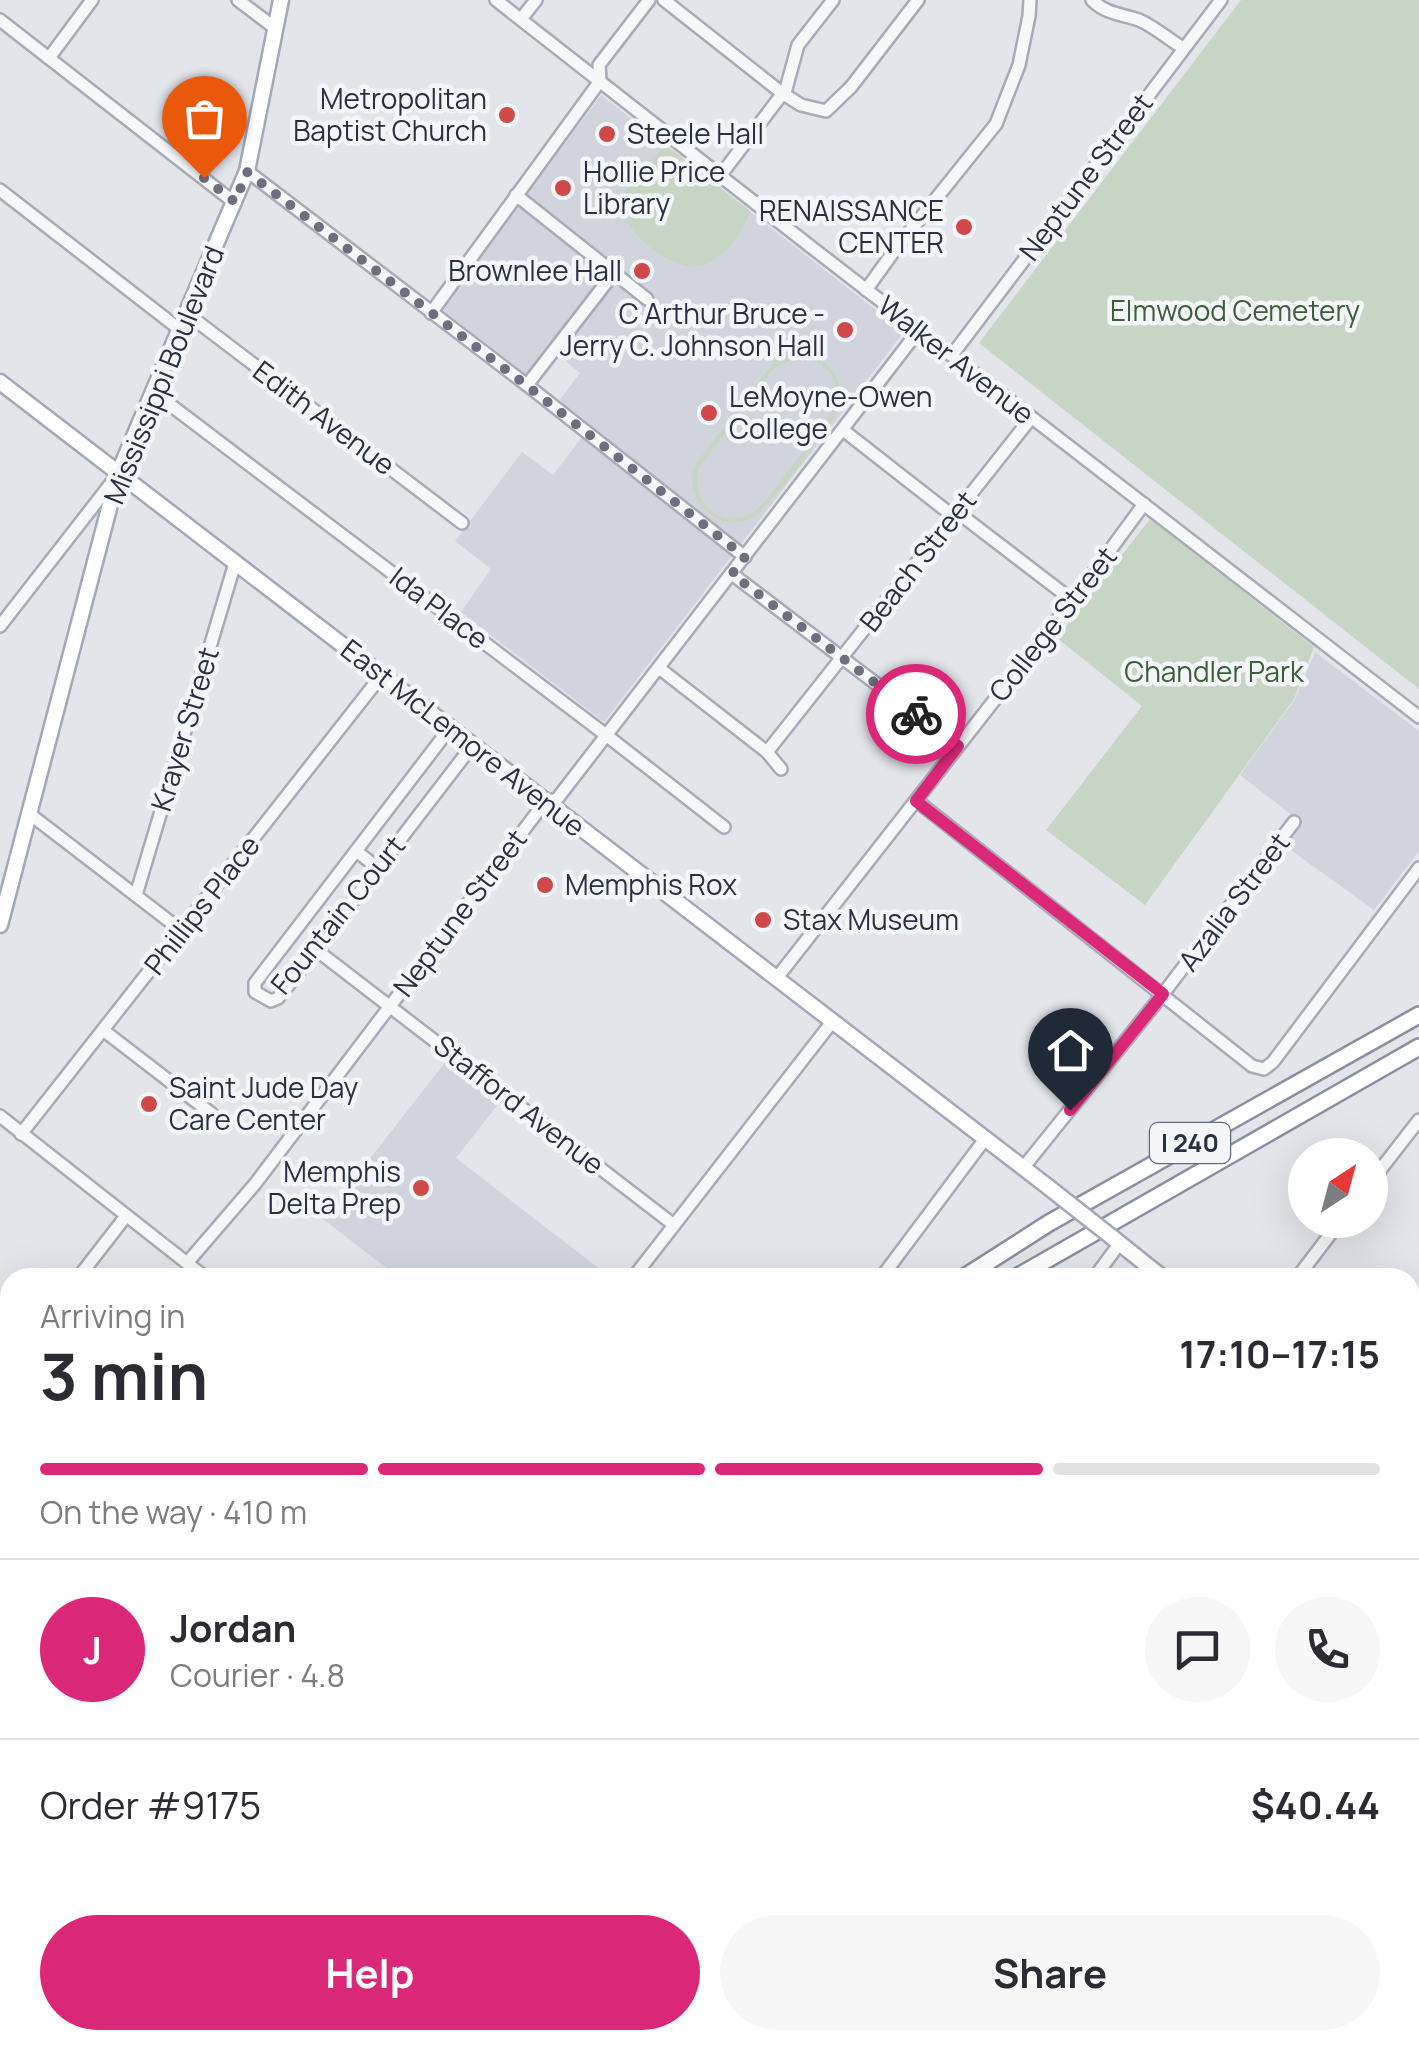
<!DOCTYPE html>
<html lang="en">
<head>
<meta charset="utf-8">
<style>
	:root { --surface:#fff; --page:#f7f7f7; --text:#2b2b33; --muted:#7c7c81; --line:#e1e1e2; --accent:#db2777 }
	body { margin:0; font-family:Manrope,sans-serif; background:var(--page); color:var(--text); height:100vh; display:flex; flex-direction:column; font-size:38px; white-space:nowrap }
	* { box-sizing:border-box; margin:0 }
	p { font-size:32px; color:var(--muted) }
	.icon { flex:none; width:55px; height:55px; fill:none; stroke:currentColor; stroke-width:2; stroke-linecap:round; stroke-linejoin:round }
	.map { position:relative; flex:1; overflow:hidden }
	.side { position:absolute; left:0px; top:1268px; width:1420px; height:782px; display:flex; flex-direction:column; background:var(--surface); border-radius:30px 30px 0 0; box-shadow:0 10px 40px #0002 }
	.side>* { flex:none }
	.needle { width:65px; rotate:36deg }
	.tools { position:absolute; left:1288px; top:1138px; display:grid; gap:20px }
	.tools a { display:grid; place-items:center; width:100px; height:100px; border-radius:50%; background:var(--surface); box-shadow:0 10px 40px #0002; font-size:50px }
	.pin { position:absolute; display:grid; place-items:center; width:85px; height:85px; color:#fff; margin:-102px -42px; border-radius:50% 50% 50% 0; rotate:-45deg; box-shadow:0 0 10px #0007 }
	.pin .icon { rotate:45deg }
	.courier { position:absolute; display:grid; place-items:center; width:100px; height:100px; margin:-50px; border:8px solid #db2777; border-radius:50%; background:#fff; color:#222; box-shadow:0 2px 12px #0007 }
	.head em { font-style:normal; font-weight:700 }
	.head div { display:flex; flex-direction:column-reverse }
	.head { display:flex; align-items:center; justify-content:space-between; height:170px; padding:0 40px }
	h1 { font-size:65px; font-weight:700; line-height:75px }
	.bar { display:grid; grid-template-columns:repeat(4,1fr); gap:15px 10px; align-content:center; height:120px; padding:0 40px }
	.bar i { height:12px; border-radius:8px; background:var(--line) }
	.bar .on { background:var(--accent) }
	.bar p { grid-column:span 4 }
	.line { display:flex; align-items:center; gap:25px; padding:0 40px; border-top:2px solid var(--line) }
	.line div { flex:1 }
	.round { display:grid; place-items:center; flex:none; width:105px; height:105px; border-radius:52px; background:var(--page) }
	.cta { display:flex; gap:20px; margin-top:auto; padding:20px 40px }
	.cta a { flex:1; height:115px; border-radius:60px; background:var(--accent); color:#fff; font-size:40px; font-weight:700; line-height:115px; text-align:center }
	.cta a+a { background:var(--page); color:var(--text) }
	.map>svg:first-child { display:block }
	.built { fill:#d1d4dd }
	.green { fill:#c6d5c4; fill-rule:evenodd }
	.lines { fill:none; stroke-linecap:round; stroke-linejoin:round }
	.minor-casing { stroke:#a8abb6; stroke-width:16 }
	.major-casing { stroke:#a2a8b7; stroke-width:19 }
	.highway-casing { stroke:#8a90a2; stroke-width:20 }
	.minor { stroke:#f6f7f9; stroke-width:11 }
	.major { stroke:#fff; stroke-width:14 }
	.highway { stroke:#fff; stroke-width:15 }
	.major-bridge-casing { stroke:#a2a8b7; stroke-width:19; stroke-linecap:butt }
	.major-bridge { stroke:#fff; stroke-width:14 }
	.done { stroke:#6b6f7e; stroke-width:10; stroke-dasharray:0 18 }
	.route { stroke:#db2777; stroke-width:12 }
	.poi-dot { fill:#d1484a; stroke:#f3f5f9; stroke-width:4 }
	.labels { text-anchor:middle; stroke-width:9; stroke-linejoin:round; paint-order:stroke }
	.shield { fill:#f3f5f9; stroke:#666b7a; stroke-width:2.5 }
	.shield-label { font-size:25px; font-weight:bold; fill:#2a3044 }
	.poi-label { font-size:28px; fill:#2a3044; stroke:#f3f5f9; text-anchor:start }
	.street-label { font-size:28px; fill:#2a3044; stroke:#f3f5f9 }
	.park-label { font-size:28px; fill:#3a6037; stroke:#f3f5f9 }
</style>
</head>
<body>
<div class="map">
<svg width="1419" height="2049" viewBox="0 0 1419 2049">
	<rect width="100%" height="100%" fill="#e3e5eb"/>
	<!-- built -->
	<g class="built">
		<path d="M601,95L904,332L604,722L461,612L491,569L455,541L522,452L553,475L591,425L559,401L580,373L558,355L536,382L440,308Z"/>
		<path d="M1315,652L1419,731V851L1374,910L1285,846L1302,823L1240,775L1295,699Z"/>
		<path d="M446,1061L499,1103L456,1158L610,1277H398L323,1219Z"/>
	</g>
	<!-- green -->
	<g class="green">
		<path d="M1241,0H1419V689L979,343Z"/>
		<path d="M666,145L750,211C743,233 723,262 698,266C671,271 618,229 623,201C626,180 652,160 666,145Z"/>
		<path d="M791,339L795,342L787,355C822,348 849,376 838,411C828,429 769,508 754,517C738,526 717,524 704,509C692,497 690,481 695,465ZM794,358C829,357 846,384 830,416C815,436 799,457 783,478C774,489 765,505 752,513C739,520 721,520 709,509C697,497 694,481 700,466L773,369Z"/>
		<path d="M1150,519L1314,647L1294,699L1145,905L1046,830L1142,706L1057,638Z"/>
	</g>
	<g class="lines">
		<!-- minor casing -->
		<g class="minor-casing">
			<g id="minor">
				<path d="M238,0L275,28"/>
				<path d="M496,0L815,250L1419,717"/>
				<path d="M664,0L782,93L801,105L826,111L851,87L918,0"/>
				<path d="M1092,0C1106,14 1121,14 1139,20C1155,27 1168,39 1183,48"/>
				<path d="M521,19L536,0"/>
				<path d="M0,20L235,203"/>
				<path d="M49,58L92,0"/>
				<path d="M247,171L527,385L745,557"/>
				<path d="M720,176L786,89L798,45L833,0"/>
				<path d="M0,190L179,329"/>
				<path d="M516,195L647,299"/>
				<path d="M866,290L894,251L996,124L1019,65L1029,16L1030,0"/>
				<path d="M186,313L462,523"/>
				<path d="M431,313L600,81L599,65L649,0"/>
				<path d="M952,355L1221,0"/>
				<path d="M527,385L613,274"/>
				<path d="M152,391L606,735L724,827"/>
				<path d="M843,430L953,516"/>
				<path d="M957,512L1072,600"/>
				<path d="M732,574L958,746"/>
				<path d="M0,626L116,477"/>
				<path d="M659,668L767,752L781,769"/>
				<path d="M450,728L255,983V992L271,1001L278,998L287,987L472,746"/>
				<path d="M767,752L1031,418"/>
				<path d="M917,801L1252,1066L1264,1069L1273,1062L1419,868"/>
				<path d="M31,815L182,931"/>
				<path d="M356,851L378,868"/>
				<path d="M136,895L235,563"/>
				<path d="M315,949L674,1225"/>
				<path d="M776,979L1083,587L1144,504"/>
				<path d="M103,1030L212,1114"/>
				<path d="M0,1116L206,1278"/>
				<path d="M21,1134L381,676"/>
				<path d="M1023,1168L1163,994L1294,822"/>
				<path d="M1370,1183L1419,1120"/>
				<path d="M187,1263L255,1184L545,802L557,799L919,330"/>
				<path d="M78,1278L126,1216"/>
				<path d="M633,1278L832,1022"/>
				<path d="M881,1278L985,1139"/>
				<path d="M1094,1278L1120,1243"/>
				<path d="M1297,1278L1341,1220"/>
				<path d="M0,1377L10,1364"/>
				<path d="M1410,1595L1419,1583"/>
				<path d="M0,1661L10,1649"/>
				<path d="M1410,1846L1419,1835"/>
				<path d="M0,1928L10,1914"/>
				<path d="M1177,2040L1189,2049"/>
				<path d="M48,2049L55,2040"/>
				<path d="M195,2049L201,2040"/>
				<path d="M495,2049L502,2040"/>
				<path d="M775,2049L782,2040"/>
				<path d="M925,2049L932,2040"/>
				<path d="M1058,2049L1065,2040"/>
			</g>
		</g>
		<!-- major casing -->
		<g class="major-casing">
			<g id="major">
				<path d="M0,382L1047,1186"/>
				<path d="M0,925L118,474L247,171L281,0"/>
				<path d="M1113,1238L1163,1278"/>
				<path d="M1410,1468L1419,1475"/>
				<path d="M0,1806H10"/>
				<path d="M0,1824L10,1826"/>
				<path d="M0,1841L10,1846"/>
				<path d="M645,2040L656,2049"/>
				<path d="M691,2040L703,2049"/>
			</g>
		</g>
		<!-- highway casing -->
		<g class="highway-casing">
			<g id="highway">
				<path d="M963,1278L1049,1223L1419,1015"/>
				<path d="M1015,1278L1419,1047"/>
				<path d="M228,2049L232,2040"/>
				<path d="M254,2049L261,2040"/>
				<path d="M291,2049L298,2040"/>
				<path d="M453,2049L483,2040"/>
			</g>
		</g>
		<!-- minor -->
		<use href="#minor" class="minor"/>
		<!-- major -->
		<use href="#major" class="major"/>
		<!-- highway -->
		<use href="#highway" class="highway"/>
		<!-- major-bridge casing -->
		<g class="major-bridge-casing">
			<path id="major-bridge" d="M1047,1186L1113,1238"/>
		</g>
		<!-- major-bridge -->
		<use href="#major-bridge" class="major-bridge"/>
	</g>
	<g class="lines">
		<!-- done -->
		<path class="done" d="M204,178L235,202L247,172L526,385L745,557L732,574L916,714"/>
		<!-- route -->
		<path class="route" d="M916,714L958,746L916,801L1163,994L1070,1110"/>
	</g>
	<!-- markers -->
	<g class="poi-dot">
		<circle cx="507" cy="115" r="10"/>
		<circle cx="607" cy="134" r="10"/>
		<circle cx="563" cy="188" r="10"/>
		<circle cx="964" cy="227" r="10"/>
		<circle cx="642" cy="271" r="10"/>
		<circle cx="845" cy="330" r="10"/>
		<circle cx="709" cy="413" r="10"/>
		<circle cx="545" cy="885" r="10"/>
		<circle cx="763" cy="920" r="10"/>
		<circle cx="149" cy="1104" r="10"/>
		<circle cx="421" cy="1188" r="10"/>
	</g>
	<g class="labels">
		<!-- shield labels -->
		<rect class="shield" x="1150" y="1123" width="80" height="40" rx="8"/>
		<g class="shield-label">
			<text x="1190" y="1152">I 240</text>
		</g>
		<!-- poi labels -->
		<g class="poi-label">
			<text x="487" y="109" text-anchor="end">Metropolitan<tspan x="487" dy="32">Baptist Church</tspan></text>
			<text x="627" y="144">Steele Hall</text>
			<text x="583" y="182">Hollie Price<tspan x="583" dy="32">Library</tspan></text>
			<text x="944" y="221" text-anchor="end">RENAISSANCE<tspan x="944" dy="32">CENTER</tspan></text>
			<text x="622" y="281" text-anchor="end">Brownlee Hall</text>
			<text x="825" y="324" text-anchor="end">C Arthur Bruce -<tspan x="825" dy="32">Jerry C. Johnson Hall</tspan></text>
			<text x="729" y="407">LeMoyne-Owen<tspan x="729" dy="32">College</tspan></text>
			<text x="565" y="895">Memphis Rox</text>
			<text x="783" y="930">Stax Museum</text>
			<text x="169" y="1098">Saint Jude Day<tspan x="169" dy="32">Care Center</tspan></text>
			<text x="401" y="1182" text-anchor="end">Memphis<tspan x="401" dy="32">Delta Prep</tspan></text>
		</g>
		<!-- street labels -->
		<g class="street-label">
			<text transform="translate(1086 177) rotate(-53)" y="10">Neptune Street</text>
			<text transform="translate(956 360) rotate(38)" y="10">Walker Avenue</text>
			<text transform="translate(164 375) rotate(-68)" y="10">Mississippi Boulevard</text>
			<text transform="translate(324 418) rotate(37)" y="10">Edith Avenue</text>
			<text transform="translate(918 561) rotate(-52)" y="10">Beach Street</text>
			<text transform="translate(439 608) rotate(37)" y="10">Ida Place</text>
			<text transform="translate(1053 624) rotate(-52)" y="10">College Street</text>
			<text transform="translate(185 729) rotate(-73)" y="10">Krayer Street</text>
			<text transform="translate(463 738) rotate(38)" y="10">East McLemore Avenue</text>
			<text transform="translate(1234 902) rotate(-53)" y="10">Azalia Street</text>
			<text transform="translate(202 905) rotate(-52)" y="10">Phillips Place</text>
			<text transform="translate(460 913) rotate(-53)" y="10">Neptune Street</text>
			<text transform="translate(338 915) rotate(-51)" y="10">Fountain Court</text>
			<text transform="translate(519 1105) rotate(38)" y="10">Stafford Avenue</text>
		</g>
		<!-- park labels -->
		<g class="park-label">
			<text x="1235" y="321">Elmwood Cemetery</text>
			<text x="1214" y="682">Chandler Park</text>
		</g>
	</g>
</svg>
<div class="tools">
<a><svg class="needle" viewBox="-14 -14 28 28"><path d="M0-13l5 13h-10z" fill="#e53935"/><path d="M0 13l5-13h-10z" fill="#7c7c81"/></svg></a>
</div>
<div class="pin" style="left:204px;top:178px;background:#ea580c"><svg class="icon" aria-label="bag" viewBox="0 0 24 24"><path d="M5 8h14l-1 12H6zM9 8a3 3 0 0 1 6 0"/></svg></div>
<div class="pin" style="left:1070px;top:1110px;background:#1f2937"><svg class="icon" aria-label="home" viewBox="0 0 24 24"><path d="M3 11l9-7 9 7M6 9v11h12V9"/></svg></div>
<div class="courier" style="left:916px;top:714px"><svg class="icon" aria-label="bike" viewBox="0 0 24 24"><circle cx="6" cy="16" r="4"/><circle cx="18" cy="16" r="4"/><path d="M6 16l4-8h5l3 8M10 8l3 8H6M13 5h3"/></svg></div>
<section class="side">
<div class="head"><div><h1>3 min</h1><p>Arriving in</p></div><em>17:10–17:15</em></div>
<div class="bar"><i class="on"></i><i class="on"></i><i class="on"></i><i></i><p>On the way · 410 m</p></div>
<div class="line" style="height:180px"><b class="round" style="background:var(--accent);color:#fff">J</b><div><b>Jordan</b><p>Courier · 4.8</p></div><a class="round"><svg class="icon" aria-label="chat" viewBox="0 0 24 24"><path d="M4 5h16v11H9l-5 4z"/></svg></a><a class="round"><svg class="icon" aria-label="phone" viewBox="0 0 24 24"><path d="M5 4h4l2 5-3 2q2 4 5 5l2-3 5 2v4C11 20 4 13 5 4z"/></svg></a></div>
<div class="line" style="height:130px"><div>Order #9175</div><b>$40.44</b></div>
<div class="cta"><a>Help</a><a>Share</a></div>
</section>
</div>
</body>
</html>
